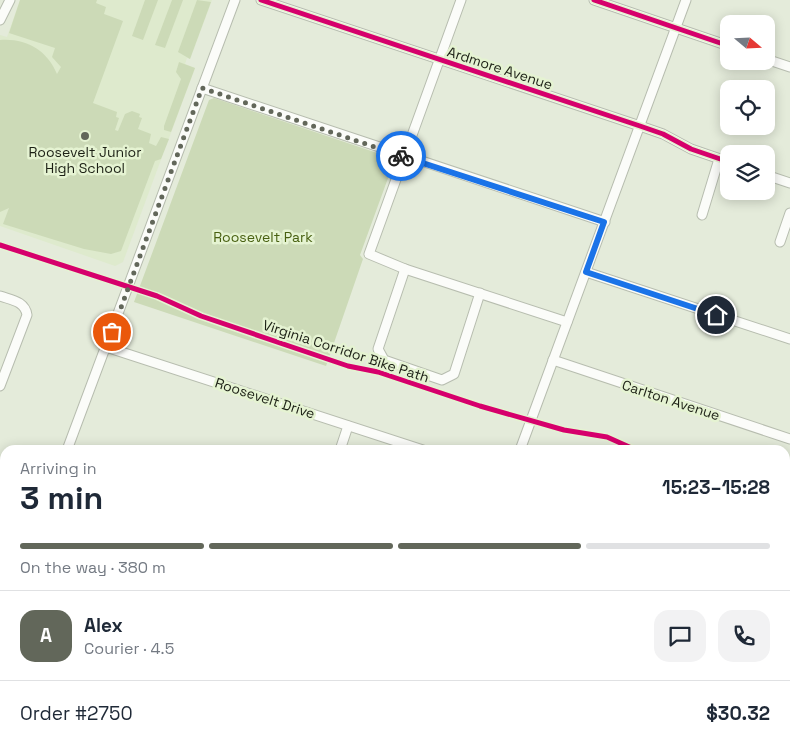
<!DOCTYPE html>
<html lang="en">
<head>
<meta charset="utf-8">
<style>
	:root { --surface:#fff; --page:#f2f2f3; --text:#1f2937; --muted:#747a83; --line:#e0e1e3; --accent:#62675a }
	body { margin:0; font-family:"Space Grotesk",sans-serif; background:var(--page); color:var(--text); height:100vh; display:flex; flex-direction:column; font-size:19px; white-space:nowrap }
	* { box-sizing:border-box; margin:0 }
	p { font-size:16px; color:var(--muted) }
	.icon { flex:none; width:28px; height:28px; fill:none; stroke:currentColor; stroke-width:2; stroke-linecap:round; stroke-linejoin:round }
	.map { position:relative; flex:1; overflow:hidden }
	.sheet { position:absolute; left:0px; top:445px; width:790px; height:311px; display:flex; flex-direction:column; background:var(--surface); border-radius:15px 15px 0 0; box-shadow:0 2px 12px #0003 }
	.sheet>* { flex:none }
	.needle { width:32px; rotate:109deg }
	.controls { position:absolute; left:720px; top:15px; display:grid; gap:10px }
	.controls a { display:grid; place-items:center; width:55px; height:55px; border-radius:10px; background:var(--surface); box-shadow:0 2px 12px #0003; font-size:25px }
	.pin { position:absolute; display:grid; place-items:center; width:42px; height:42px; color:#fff; margin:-21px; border:2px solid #fff; border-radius:50%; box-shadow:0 1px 5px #0007 }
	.courier { position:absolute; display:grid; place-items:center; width:50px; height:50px; margin:-25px; border:4px solid #1a73e8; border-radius:50%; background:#fff; color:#222; box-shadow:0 1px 6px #0007 }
	.headline em { font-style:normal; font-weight:700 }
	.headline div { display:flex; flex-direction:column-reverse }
	.headline { display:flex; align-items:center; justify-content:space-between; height:85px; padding:0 20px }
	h1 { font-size:32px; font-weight:700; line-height:38px }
	.bar { display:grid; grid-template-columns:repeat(4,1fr); gap:8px 5px; align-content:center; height:60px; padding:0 20px }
	.bar i { height:6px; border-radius:4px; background:var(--line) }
	.bar .selected { background:var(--accent) }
	.bar p { grid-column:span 4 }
	.line { display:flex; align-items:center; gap:12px; padding:0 20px; border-top:1px solid var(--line) }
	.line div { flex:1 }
	.round { display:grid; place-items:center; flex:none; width:52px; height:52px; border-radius:15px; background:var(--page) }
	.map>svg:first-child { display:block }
	.built { fill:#deeacd }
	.green { fill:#ccdab7 }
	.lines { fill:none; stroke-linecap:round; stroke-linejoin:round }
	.canal { stroke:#adc38b; stroke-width:8 }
	.minor-casing { stroke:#b7bdaf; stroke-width:11 }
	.major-casing { stroke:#a8b09b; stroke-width:14 }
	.minor { stroke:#fbfcf9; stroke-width:9 }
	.major { stroke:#e9ede3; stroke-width:11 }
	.cycleway-casing { stroke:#e5f3d2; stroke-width:8 }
	.cycleway { stroke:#d6006c; stroke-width:5 }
	.done { stroke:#62675a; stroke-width:5; stroke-dasharray:0 9 }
	.route { stroke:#1a73e8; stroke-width:6 }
	.poi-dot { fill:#62675a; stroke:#e5f3d2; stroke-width:2 }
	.labels { text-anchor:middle; stroke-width:5; stroke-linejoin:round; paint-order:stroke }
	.street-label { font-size:14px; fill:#1c2015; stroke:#e5f3d2 }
	.poi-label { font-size:14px; fill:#1c2015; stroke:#e5f3d2 }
	.park-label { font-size:14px; fill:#486011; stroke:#e5f3d2 }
</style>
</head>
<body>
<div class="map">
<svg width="790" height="756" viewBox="0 0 790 756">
	<rect width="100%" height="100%" fill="#e4ebda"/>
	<!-- built -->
	<g class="built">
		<path d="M20,0H212L190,59L187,58L185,64L195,68L123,262L115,266L0,226V35L7,37Z"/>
		<path d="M0,710L5,712V751H127L142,756H0Z"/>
		<path d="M420,751H598L596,756H418Z"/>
	</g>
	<!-- green -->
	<g class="green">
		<path d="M20,0H97L96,3L106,7L104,14L123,21L93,103L117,112L116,117L119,118L115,130L118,131L125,114L132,111L140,114L139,117L142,118L138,129L151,134L149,143L156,146L161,137L169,139L161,159L155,161L121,251L111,254L84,249L3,224L9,208L0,212V40C26,38 47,50 57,74L61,67L52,57L55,48L9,33Z"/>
		<path d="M145,0H158L143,40L132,36Z"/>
		<path d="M172,0H183L165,48L155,45Z"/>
		<path d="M197,0L211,2L190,59L178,52Z"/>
		<path d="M179,62L195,68L171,132L164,130V126L181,79L176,72Z"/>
		<path d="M214,98L395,159L360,255L363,259L326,366L134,302L209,100Z"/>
	</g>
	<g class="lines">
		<!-- canal -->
		<g class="canal">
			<path d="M785,722L790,707"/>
			<path d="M774,756L775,751"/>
		</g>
		<!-- minor casing -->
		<g class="minor-casing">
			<g id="minor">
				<path d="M261,0L640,126L663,134L691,149L729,162"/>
				<path d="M461,0L369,254L405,269L567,322"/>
				<path d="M594,0L729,46"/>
				<path d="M0,20L10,0"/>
				<path d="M766,59L790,67"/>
				<path d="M202,88L605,222"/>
				<path d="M766,175L790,183"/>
				<path d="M702,215L719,159"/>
				<path d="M780,242L790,213"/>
				<path d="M405,269L378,349L384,360L442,380L454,374L480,293"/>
				<path d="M586,272L790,339"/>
				<path d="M0,296C11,300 25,301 27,315L0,386"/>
				<path d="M106,347L423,450"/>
				<path d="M553,360L790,439"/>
				<path d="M67,450L235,0"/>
				<path d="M340,450L348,426"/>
				<path d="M520,450L686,0"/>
				<path d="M0,474L5,476"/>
				<path d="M0,632L5,618"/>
				<path d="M0,695L5,696"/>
				<path d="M168,751L182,756"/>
				<path d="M229,756L230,751"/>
				<path d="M316,756L318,751"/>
				<path d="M407,756L408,751"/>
			</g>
		</g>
		<!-- major casing -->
		<g class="major-casing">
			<g id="major">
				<path d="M785,631L790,616"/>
				<path d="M743,756L744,751"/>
			</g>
		</g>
		<!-- minor -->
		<use href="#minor" class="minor"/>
		<!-- major -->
		<use href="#major" class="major"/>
		<!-- cycleway casing -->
		<g class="cycleway-casing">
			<g id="cycleway">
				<path d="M261,0L640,126L663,134L691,149L729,162"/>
				<path d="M594,0L729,46"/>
				<path d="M0,245L157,296L201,316L348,366L378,372L480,406L564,430L607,437L636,450"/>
			</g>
		</g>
		<!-- cycleway -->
		<use href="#cycleway" class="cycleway"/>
	</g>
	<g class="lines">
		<!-- done -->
		<path class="done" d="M112,332L202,88L401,156"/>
		<!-- route -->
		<path class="route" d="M401,156L604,222L586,272L716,315"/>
	</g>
	<!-- markers -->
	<circle class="poi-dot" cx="85" cy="136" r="5"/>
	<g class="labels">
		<!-- street labels -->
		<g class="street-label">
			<text transform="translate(500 68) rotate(18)" y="5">Ardmore Avenue</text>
			<text transform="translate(346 351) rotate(18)" y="5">Virginia Corridor Bike Path</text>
			<text transform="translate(265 398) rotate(18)" y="5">Roosevelt Drive</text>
			<text transform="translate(671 400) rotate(18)" y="5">Carlton Avenue</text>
		</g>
		<!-- poi labels -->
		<g class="poi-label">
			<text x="85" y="157">Roosevelt Junior<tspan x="85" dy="16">High School</tspan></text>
		</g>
		<!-- park labels -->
		<g class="park-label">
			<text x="263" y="242">Roosevelt Park</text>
		</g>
	</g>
</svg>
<div class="controls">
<a><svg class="needle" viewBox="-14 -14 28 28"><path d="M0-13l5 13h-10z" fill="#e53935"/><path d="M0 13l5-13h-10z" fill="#747a83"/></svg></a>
<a><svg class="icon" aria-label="locate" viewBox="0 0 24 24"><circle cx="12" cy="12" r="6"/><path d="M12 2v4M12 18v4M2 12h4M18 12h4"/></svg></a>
<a><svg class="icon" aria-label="layers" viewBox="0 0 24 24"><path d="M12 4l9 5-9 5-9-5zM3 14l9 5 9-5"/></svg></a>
</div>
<div class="pin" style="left:112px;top:332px;background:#ea580c"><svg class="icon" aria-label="bag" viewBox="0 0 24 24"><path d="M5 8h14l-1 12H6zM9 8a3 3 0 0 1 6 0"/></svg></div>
<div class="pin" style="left:716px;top:315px;background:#1f2937"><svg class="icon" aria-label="home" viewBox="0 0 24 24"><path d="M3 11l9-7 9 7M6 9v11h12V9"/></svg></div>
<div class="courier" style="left:401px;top:156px"><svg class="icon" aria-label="bike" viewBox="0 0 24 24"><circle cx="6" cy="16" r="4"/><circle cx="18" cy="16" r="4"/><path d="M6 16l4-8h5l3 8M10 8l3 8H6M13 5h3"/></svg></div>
<section class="sheet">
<div class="headline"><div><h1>3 min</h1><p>Arriving in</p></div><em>15:23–15:28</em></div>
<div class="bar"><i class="selected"></i><i class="selected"></i><i class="selected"></i><i></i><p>On the way · 380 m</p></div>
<div class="line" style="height:90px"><b class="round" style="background:var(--accent);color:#fff">A</b><div><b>Alex</b><p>Courier · 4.5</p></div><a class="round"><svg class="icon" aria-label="chat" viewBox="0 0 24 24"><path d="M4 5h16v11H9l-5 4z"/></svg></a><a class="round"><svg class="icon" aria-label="phone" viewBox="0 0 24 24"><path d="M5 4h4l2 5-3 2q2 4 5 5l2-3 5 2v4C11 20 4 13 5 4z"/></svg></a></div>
<div class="line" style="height:65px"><div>Order #2750</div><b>$30.32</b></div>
</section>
</div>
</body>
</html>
